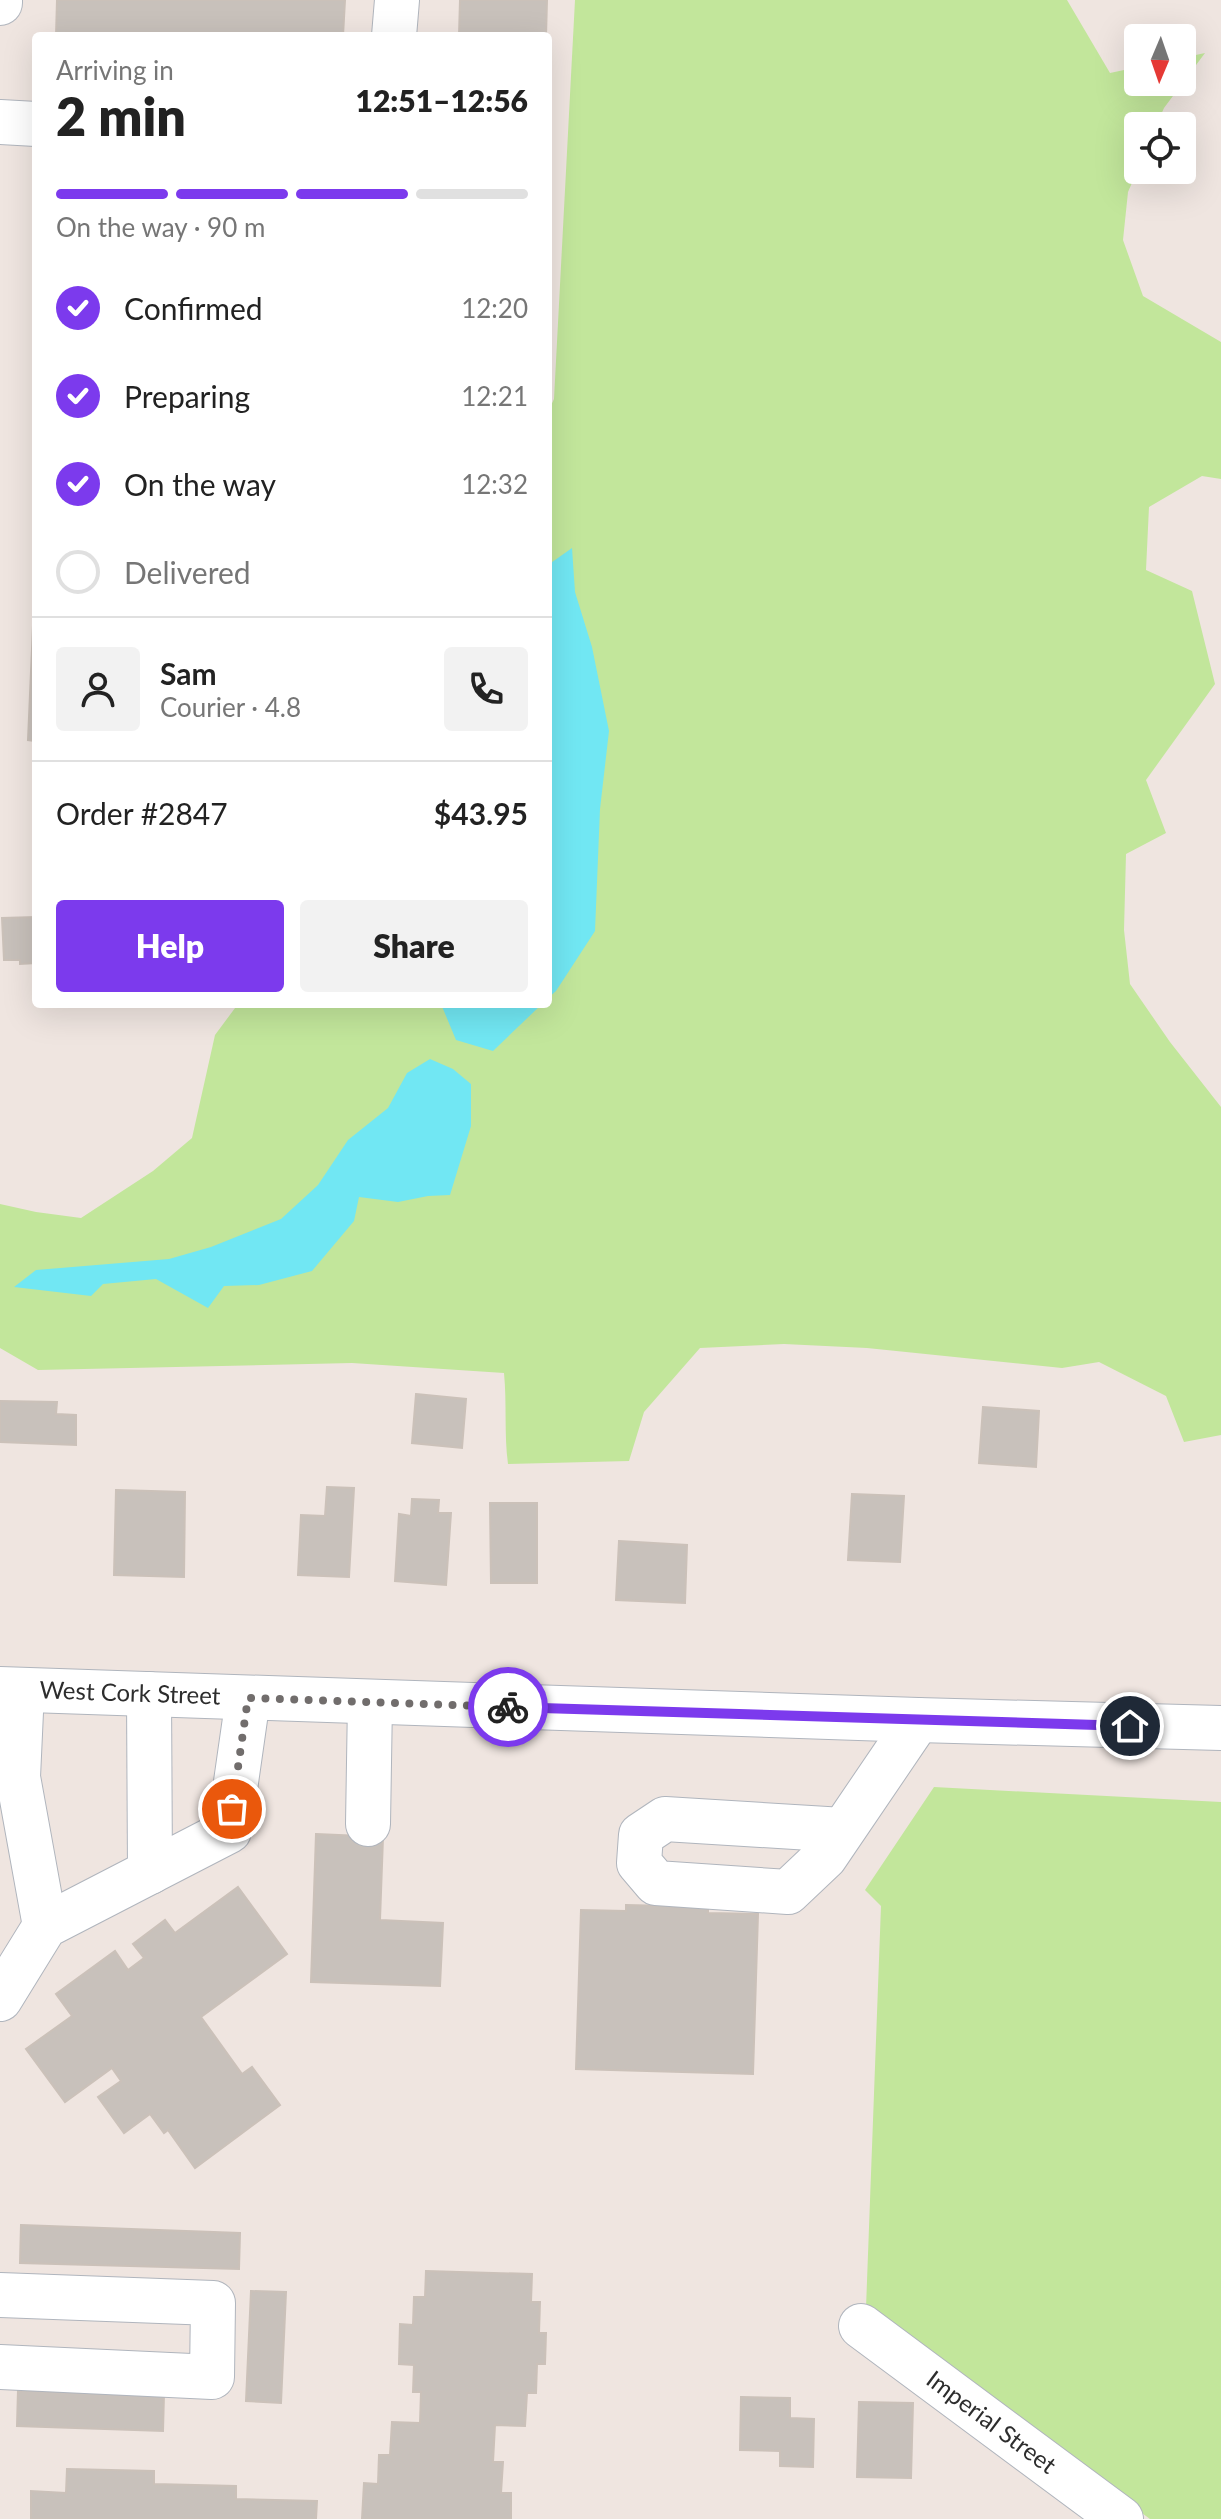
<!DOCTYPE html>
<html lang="en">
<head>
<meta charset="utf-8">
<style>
	:root { --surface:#fff; --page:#f2f2f2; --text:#222; --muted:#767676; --line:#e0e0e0; --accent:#7c3aed }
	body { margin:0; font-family:Lato,sans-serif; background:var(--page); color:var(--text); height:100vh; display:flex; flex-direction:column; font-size:30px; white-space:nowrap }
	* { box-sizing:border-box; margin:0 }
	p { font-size:26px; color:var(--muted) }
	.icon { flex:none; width:44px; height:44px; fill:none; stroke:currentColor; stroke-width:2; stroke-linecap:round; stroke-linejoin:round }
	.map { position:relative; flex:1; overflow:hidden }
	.side { position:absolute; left:32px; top:32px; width:520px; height:976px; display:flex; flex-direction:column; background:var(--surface); border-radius:8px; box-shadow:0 8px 32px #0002 }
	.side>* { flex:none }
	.needle { width:52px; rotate:182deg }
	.controls { position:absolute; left:1124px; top:24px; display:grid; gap:16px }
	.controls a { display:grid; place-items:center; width:72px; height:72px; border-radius:8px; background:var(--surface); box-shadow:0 8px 32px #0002; font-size:40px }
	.pin { position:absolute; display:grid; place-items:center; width:68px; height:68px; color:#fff; margin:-34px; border:4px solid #fff; border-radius:50%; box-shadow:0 2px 8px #0007 }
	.courier { position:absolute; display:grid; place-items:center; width:80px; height:80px; margin:-40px; border:6px solid #7c3aed; border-radius:50%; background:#fff; color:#222; box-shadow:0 2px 10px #0007 }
	.overview em { font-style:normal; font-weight:800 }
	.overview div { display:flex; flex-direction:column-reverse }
	.overview { display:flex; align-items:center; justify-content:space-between; height:136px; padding:0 24px }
	h1 { font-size:52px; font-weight:800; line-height:60px }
	.bar { display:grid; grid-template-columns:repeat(4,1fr); gap:12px 8px; align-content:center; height:96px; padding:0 24px }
	.bar i { height:10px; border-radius:6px; background:var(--line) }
	.bar .on { background:var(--accent) }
	.bar p { grid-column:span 4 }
	.line { display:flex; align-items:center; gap:20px; padding:0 24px; border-top:2px solid var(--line) }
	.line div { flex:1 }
	.round { display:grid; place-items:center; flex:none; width:84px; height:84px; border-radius:8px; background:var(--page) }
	ol { padding:0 24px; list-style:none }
	li { display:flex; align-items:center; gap:24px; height:88px }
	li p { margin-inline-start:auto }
	li .icon { padding:8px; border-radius:50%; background:var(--accent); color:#fff; stroke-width:4 }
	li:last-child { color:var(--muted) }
	li i { width:44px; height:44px; border:4px solid var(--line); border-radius:50% }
	.primary-button { display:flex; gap:16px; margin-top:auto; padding:16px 24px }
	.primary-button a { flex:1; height:92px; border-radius:8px; background:var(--accent); color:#fff; font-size:32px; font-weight:800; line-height:92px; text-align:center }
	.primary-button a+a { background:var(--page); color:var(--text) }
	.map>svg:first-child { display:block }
	.green { fill:#c2e69b }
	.water { fill:#71e7f3 }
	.building { fill:#c8c1bb; stroke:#cbc1b9; stroke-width:2 }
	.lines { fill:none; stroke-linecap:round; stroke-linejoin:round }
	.minor-casing { stroke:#b0b5bd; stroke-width:46 }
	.minor { stroke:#fff; stroke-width:44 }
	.done { stroke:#716d6c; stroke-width:8; stroke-dasharray:0 14.4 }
	.route { stroke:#7c3aed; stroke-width:10 }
	.labels { text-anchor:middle; stroke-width:6; stroke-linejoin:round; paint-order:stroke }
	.street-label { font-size:24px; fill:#2d2d2d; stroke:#fff }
</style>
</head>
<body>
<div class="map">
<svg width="1221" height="2519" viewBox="0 0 1221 2519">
	<rect width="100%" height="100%" fill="#efe5e0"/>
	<!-- green -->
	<g class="green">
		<path d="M575,0H1067L1110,73L1138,67V82H1182V58L1205,53L1164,108L1156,126H1138V169L1128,192L1123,240L1143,296L1221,342V479L1202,476L1149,507L1146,570L1192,591L1215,684L1146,780L1166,833L1126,854L1124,930L1130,984L1170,1042L1221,1107V1435L1184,1442L1166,1396L1099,1362L1062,1368L867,1348L784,1344L700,1348L644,1412L629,1461L508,1464C504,1434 507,1404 504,1373L352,1363L38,1370L0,1348V1204L36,1212L81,1218L153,1171L192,1138L215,1035L238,1004H548V412L554,399Z"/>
		<path d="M934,1787L1221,1802V2519H1150L866,2308L881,1906L865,1890Z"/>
	</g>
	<!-- water -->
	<g class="water">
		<path d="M572,548L575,592L592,647L609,731L600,809L595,931L556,991L548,998V565Z"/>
		<path d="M441,1004H542L493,1051L456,1040Z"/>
		<path d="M430,1059L453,1069L471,1084V1126L450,1195L428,1196L398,1202L359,1197L354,1221L312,1271L259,1285L224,1286L208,1308L156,1279L103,1284L91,1296L14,1287L36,1270L169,1259L211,1247L281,1219L318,1185L348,1140L388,1108L407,1073Z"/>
	</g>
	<!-- building -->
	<g class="building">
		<path d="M57,0H345L343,36H56Z"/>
		<path d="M460,0H547L546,36H459Z"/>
		<path d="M36,557V741L28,740Z"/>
		<path d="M36,917V963L20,964V960H4L2,918Z"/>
		<path d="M416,1394L466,1399L462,1448L412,1443Z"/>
		<path d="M0,1401L57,1402L56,1414L76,1415V1445L0,1442Z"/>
		<path d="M983,1407L1039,1411L1036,1467L979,1463Z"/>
		<path d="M327,1487L354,1488L349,1577L298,1575L301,1515L325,1516Z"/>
		<path d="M116,1490L185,1492L184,1577L114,1575Z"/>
		<path d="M852,1494L904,1496L900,1562L848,1560Z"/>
		<path d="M412,1499L439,1500L438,1513H451L446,1585L395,1581L399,1514L411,1516Z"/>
		<path d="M490,1503H537V1583H491Z"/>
		<path d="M619,1541L687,1545L685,1603L616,1600Z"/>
		<path d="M316,1834L383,1837L380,1920L443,1923L440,1986L311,1982Z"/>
		<path d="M238,1887L287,1954L201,2017L242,2074L252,2067L280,2105L195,2168L168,2130L164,2133L150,2114L124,2133L98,2097L121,2081L112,2068L65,2102L26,2049L72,2016L56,1994L115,1951L128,1970L144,1958L133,1944L165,1920L175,1933Z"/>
		<path d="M626,1905L708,1907V1913L758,1914L753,2074L576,2069L581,1910L626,1911Z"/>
		<path d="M21,2225L240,2233L239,2269L20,2263Z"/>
		<path d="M426,2271L532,2274L531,2302H540L539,2333H546L545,2364H537L536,2393H527L525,2426L495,2425L493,2462H503L501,2493H511V2519H362L364,2483L378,2484L379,2455H390L392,2422L420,2423L421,2392H413L414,2365L399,2364L400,2324L413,2325L414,2297H425Z"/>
		<path d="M251,2291L286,2292L281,2403L246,2401Z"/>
		<path d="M18,2390L164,2394L163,2431L17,2426Z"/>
		<path d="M741,2397L790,2398V2418L814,2419L813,2467L780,2466V2451L740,2450Z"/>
		<path d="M859,2402L913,2403L911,2478L857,2477Z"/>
		<path d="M67,2469L154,2471V2484L236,2486V2499L317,2501L316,2519H31V2491L66,2493Z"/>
	</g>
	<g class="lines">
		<!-- minor casing -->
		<g class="minor-casing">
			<g id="minor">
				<path d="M0,3V0"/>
				<path d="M394,36L397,0"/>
				<path d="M0,122L36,124"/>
				<path id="s1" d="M0,1689L918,1720L1221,1728"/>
				<path d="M22,1690L18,1777L45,1926"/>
				<path d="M149,1694L150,1872"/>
				<path d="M368,1824L370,1702"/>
				<path d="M843,1830L665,1819L641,1835L639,1863L656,1883L788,1892L825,1857L918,1720"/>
				<path d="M0,1999L45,1926L229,1831L248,1698"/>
				<path d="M0,2295L213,2303L212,2377L0,2367"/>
				<path id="s2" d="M861,2326L1121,2519"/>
			</g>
		</g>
		<!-- minor -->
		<use href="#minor" class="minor"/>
	</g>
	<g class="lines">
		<!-- done -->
		<path class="done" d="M232,1809L248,1698L508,1707"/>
		<!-- route -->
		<path class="route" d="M508,1707L1130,1726"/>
	</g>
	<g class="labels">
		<!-- street labels -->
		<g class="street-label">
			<text dy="8" stroke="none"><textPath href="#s1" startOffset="130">West Cork Street</textPath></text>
			<text dy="8" stroke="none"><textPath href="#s2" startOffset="162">Imperial Street</textPath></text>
		</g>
	</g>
</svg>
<div class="controls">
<a><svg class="needle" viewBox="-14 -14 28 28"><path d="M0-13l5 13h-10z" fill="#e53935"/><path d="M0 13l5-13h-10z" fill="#767676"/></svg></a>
<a><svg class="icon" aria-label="locate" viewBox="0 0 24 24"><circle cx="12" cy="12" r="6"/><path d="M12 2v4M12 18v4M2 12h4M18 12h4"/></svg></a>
</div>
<div class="pin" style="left:232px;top:1809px;background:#ea580c"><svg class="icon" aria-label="bag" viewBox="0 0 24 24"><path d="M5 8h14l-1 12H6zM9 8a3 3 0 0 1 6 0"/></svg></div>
<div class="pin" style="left:1130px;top:1726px;background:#1f2937"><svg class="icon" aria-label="home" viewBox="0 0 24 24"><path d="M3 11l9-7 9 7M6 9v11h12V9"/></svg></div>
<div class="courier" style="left:508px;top:1707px"><svg class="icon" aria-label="bike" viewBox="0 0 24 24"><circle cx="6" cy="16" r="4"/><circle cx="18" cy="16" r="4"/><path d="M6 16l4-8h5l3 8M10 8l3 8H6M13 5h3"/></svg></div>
<section class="side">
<div class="overview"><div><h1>2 min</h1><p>Arriving in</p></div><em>12:51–12:56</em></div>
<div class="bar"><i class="on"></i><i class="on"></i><i class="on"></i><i></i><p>On the way · 90 m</p></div>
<ol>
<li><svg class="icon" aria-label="check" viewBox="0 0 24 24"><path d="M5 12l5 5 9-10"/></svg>Confirmed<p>12:20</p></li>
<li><svg class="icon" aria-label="check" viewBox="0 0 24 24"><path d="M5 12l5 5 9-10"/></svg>Preparing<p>12:21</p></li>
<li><svg class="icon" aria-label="check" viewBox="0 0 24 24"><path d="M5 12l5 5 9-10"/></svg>On the way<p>12:32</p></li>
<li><i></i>Delivered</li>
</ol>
<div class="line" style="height:144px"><a class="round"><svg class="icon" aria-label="person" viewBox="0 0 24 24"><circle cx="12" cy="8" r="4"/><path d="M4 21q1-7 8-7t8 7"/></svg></a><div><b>Sam</b><p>Courier · 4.8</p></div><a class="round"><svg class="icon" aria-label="phone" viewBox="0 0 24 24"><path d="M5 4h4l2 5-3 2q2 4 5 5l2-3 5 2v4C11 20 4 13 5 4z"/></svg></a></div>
<div class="line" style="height:104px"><div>Order #2847</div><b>$43.95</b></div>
<div class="primary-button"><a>Help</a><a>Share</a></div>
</section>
</div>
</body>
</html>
